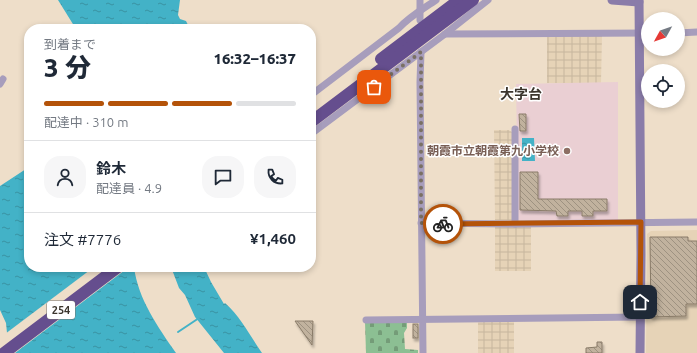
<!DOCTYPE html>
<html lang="ja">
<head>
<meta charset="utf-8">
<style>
	:root { --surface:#fff; --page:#f6f6f7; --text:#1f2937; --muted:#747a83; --line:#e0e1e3; --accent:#b45309 }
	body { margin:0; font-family:Ubuntu,"Noto Sans JP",sans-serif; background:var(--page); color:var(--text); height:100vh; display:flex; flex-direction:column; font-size:15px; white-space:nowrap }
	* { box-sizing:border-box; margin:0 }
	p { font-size:13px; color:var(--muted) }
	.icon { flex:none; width:22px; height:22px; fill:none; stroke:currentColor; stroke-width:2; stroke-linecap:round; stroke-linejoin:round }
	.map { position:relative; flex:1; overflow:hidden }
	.panel { position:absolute; left:24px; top:24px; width:292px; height:248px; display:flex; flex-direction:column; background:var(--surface); border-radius:16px; box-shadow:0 2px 6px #0003 }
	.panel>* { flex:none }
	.needle { width:26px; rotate:230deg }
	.buttons { position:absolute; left:641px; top:12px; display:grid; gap:8px }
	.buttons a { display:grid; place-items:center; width:44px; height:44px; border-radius:50%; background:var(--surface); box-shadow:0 2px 6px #0003; font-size:20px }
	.pin { position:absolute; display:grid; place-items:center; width:34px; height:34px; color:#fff; margin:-17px; border-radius:8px; box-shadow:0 2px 6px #0006 }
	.courier { position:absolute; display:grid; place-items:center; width:40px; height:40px; margin:-20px; border:3px solid #b45309; border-radius:50%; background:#fff; color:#222; box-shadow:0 1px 5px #0007 }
	.head em { font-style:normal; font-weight:800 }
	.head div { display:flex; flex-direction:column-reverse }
	.head { display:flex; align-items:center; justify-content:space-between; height:68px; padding:0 20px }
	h1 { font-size:26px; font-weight:800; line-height:30px }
	.bar { display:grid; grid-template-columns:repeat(4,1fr); gap:6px 4px; align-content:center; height:48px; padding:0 20px }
	.bar i { height:5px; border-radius:3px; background:var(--line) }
	.bar .current { background:var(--accent) }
	.bar p { grid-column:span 4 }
	.line { display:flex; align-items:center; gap:10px; padding:0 20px; border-top:1px solid var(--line) }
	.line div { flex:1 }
	.round { display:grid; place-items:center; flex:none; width:42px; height:42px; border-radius:16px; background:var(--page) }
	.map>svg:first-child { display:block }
	.built { fill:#e6d3b7 }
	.industrial { fill:url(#industrial-grid) }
	.education { fill:#eacfd3 }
	.cemetery { fill:url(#cemetery-stones) }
	.water { fill:url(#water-ripples) }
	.pier { fill:#eedec9 }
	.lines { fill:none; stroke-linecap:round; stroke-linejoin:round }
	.stream { stroke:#43b2c7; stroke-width:2 }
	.building { fill:url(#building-back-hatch); stroke:#897b68; filter:url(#shadow) }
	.street { stroke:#a79dbc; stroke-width:7 }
	.secondary { stroke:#8a7ca9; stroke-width:9 }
	.highway { stroke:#654e8e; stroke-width:12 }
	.done { stroke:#7a7064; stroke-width:4; stroke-dasharray:0 7.2 }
	.route { stroke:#b45309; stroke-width:5 }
	.education-dot { fill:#8d6e63; stroke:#fff; stroke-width:1.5 }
	.labels { text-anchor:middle; stroke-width:3; stroke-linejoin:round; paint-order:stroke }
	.shield { fill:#fff; stroke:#76726c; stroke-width:1 }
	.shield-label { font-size:11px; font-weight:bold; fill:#3b352d }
	.education-label { font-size:12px; font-weight:bold; fill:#785e54; stroke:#fff; text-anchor:end }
	.quarter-label { font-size:14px; font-weight:bold; fill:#3b352d; stroke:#fff }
</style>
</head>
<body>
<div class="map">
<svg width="697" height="353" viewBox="0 0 697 353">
	<defs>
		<pattern id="industrial-grid" width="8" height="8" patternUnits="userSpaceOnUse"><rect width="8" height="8" fill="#e6d3b7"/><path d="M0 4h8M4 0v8" fill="none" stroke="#c6b69e"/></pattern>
		<pattern id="cemetery-stones" width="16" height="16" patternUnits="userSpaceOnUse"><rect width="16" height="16" fill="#8cbf93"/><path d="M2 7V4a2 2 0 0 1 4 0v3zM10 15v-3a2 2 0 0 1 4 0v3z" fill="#749c78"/></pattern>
		<pattern id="water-ripples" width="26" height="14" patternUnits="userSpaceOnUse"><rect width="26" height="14" fill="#43b2c7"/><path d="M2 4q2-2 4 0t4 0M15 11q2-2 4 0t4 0" fill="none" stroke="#3992a2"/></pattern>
		<pattern id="building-back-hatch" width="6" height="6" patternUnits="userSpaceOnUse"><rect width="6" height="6" fill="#c1b29e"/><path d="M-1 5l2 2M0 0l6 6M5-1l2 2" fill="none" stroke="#9e9281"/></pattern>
		<filter id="shadow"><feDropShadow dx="1.5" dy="3" stdDeviation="1" flood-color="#0004"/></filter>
	</defs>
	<rect width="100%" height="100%" fill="#eedec9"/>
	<!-- built -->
	<path class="built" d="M697,230V353H646L647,234L651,231Z"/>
	<!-- industrial -->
	<g class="industrial">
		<path d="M547,36H602L601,83H547Z"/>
		<path d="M494,130H509L512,132L513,220H495Z"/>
		<path d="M531,225V271H495V227Z"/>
		<rect x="478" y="320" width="36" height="33"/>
	</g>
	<!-- education -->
	<path class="education" d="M618,82V220H518L516,84Z"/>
	<!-- cemetery -->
	<path class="cemetery" d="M365,322L407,323V328L404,333L405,349L418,350V353H366Z"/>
	<!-- water -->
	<g class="water">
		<path d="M58,0H180L178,15L180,19L186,21L190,29H76Z"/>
		<path d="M522,138H534L535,161H522Z"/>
		<path d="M29,167V267H134C138,299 158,327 176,353H9L6,323L0,310V186Z"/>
		<path d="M171,267H204L211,282L224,304L225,303C241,317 250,336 262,353H224L195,317L185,295L179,288Z"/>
	</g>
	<!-- pier -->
	<path class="pier" d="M94,267H129L15,353H7L5,334Z"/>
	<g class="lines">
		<!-- stream -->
		<path class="stream" d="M178,332L199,318"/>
	</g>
	<!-- building -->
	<g class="building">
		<path d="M519,114H526V131H520Z"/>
		<path d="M520,172H538V199H607V211H593V216H582V211H568V216H557L556,211L520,210Z"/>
		<path d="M650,237H688V241H697V304H686V316L651,317Z"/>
		<path d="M295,321H313L312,345Z"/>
		<rect x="413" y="324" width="5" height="14"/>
		<path d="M597,342H602V353H586V348L597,347Z"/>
	</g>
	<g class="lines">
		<!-- street -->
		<g class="street">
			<path d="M420,0V20"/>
			<path d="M678,33L697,32"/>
			<path d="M445,34L488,0"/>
			<path d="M421,52L420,82L423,353"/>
			<path d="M0,84L3,79"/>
			<path d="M311,95L399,28C410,16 423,9 436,0"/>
			<path d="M515,129V224"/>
			<path d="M311,134L445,34L648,33"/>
			<path d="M421,223L515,224L697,222"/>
			<path d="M366,320L640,317"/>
		</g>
		<!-- secondary -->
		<g class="secondary">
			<path d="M612,0L639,2"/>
			<path d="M639,0L641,254L640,353"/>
		</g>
		<!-- highway -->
		<g class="highway">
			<path d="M381,59L459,0"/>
			<path d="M311,122L473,0"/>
			<path d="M4,353L118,267"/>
		</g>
	</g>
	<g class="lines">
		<!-- done -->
		<path class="done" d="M374,87L421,52V223L443,224"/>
		<!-- route -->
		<path class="route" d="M443,224L641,222L640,302"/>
	</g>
	<!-- markers -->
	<circle class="education-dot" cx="567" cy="151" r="4"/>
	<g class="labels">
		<!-- shield labels -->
		<rect class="shield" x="47" y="301" width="28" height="18" rx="3"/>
		<g class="shield-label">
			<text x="61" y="314">254</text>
		</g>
		<!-- education labels -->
		<g class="education-label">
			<text x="559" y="155">朝霞市立朝霞第九小学校</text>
		</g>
		<!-- quarter labels -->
		<g class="quarter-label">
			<text x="521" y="99">大字台</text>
		</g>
	</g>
</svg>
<div class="buttons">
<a><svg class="needle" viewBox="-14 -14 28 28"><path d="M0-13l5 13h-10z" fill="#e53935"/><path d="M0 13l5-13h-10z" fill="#747a83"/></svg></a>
<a><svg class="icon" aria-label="locate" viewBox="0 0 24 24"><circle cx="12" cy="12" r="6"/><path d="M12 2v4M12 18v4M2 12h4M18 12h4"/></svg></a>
</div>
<div class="pin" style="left:374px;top:87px;background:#ea580c"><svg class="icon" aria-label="bag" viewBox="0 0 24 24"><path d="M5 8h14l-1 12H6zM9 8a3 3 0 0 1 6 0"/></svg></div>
<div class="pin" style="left:640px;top:302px;background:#1f2937"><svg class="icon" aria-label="home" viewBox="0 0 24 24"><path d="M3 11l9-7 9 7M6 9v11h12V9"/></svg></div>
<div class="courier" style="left:443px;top:224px"><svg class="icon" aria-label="bike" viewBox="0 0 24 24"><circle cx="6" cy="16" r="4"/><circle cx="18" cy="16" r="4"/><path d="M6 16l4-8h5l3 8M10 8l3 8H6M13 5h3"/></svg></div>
<section class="panel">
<div class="head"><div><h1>3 分</h1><p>到着まで</p></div><em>16:32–16:37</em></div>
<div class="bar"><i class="current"></i><i class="current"></i><i class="current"></i><i></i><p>配達中 · 310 m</p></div>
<div class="line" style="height:72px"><a class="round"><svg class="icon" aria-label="person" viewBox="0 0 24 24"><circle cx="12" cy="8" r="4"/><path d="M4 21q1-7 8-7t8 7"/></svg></a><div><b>鈴木</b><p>配達員 · 4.9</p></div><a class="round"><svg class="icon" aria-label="chat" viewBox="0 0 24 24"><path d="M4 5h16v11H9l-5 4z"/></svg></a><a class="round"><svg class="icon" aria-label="phone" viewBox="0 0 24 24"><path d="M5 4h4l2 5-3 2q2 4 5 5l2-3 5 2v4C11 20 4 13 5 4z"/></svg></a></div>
<div class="line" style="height:52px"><div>注文 #7776</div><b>¥1,460</b></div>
</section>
</div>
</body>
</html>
